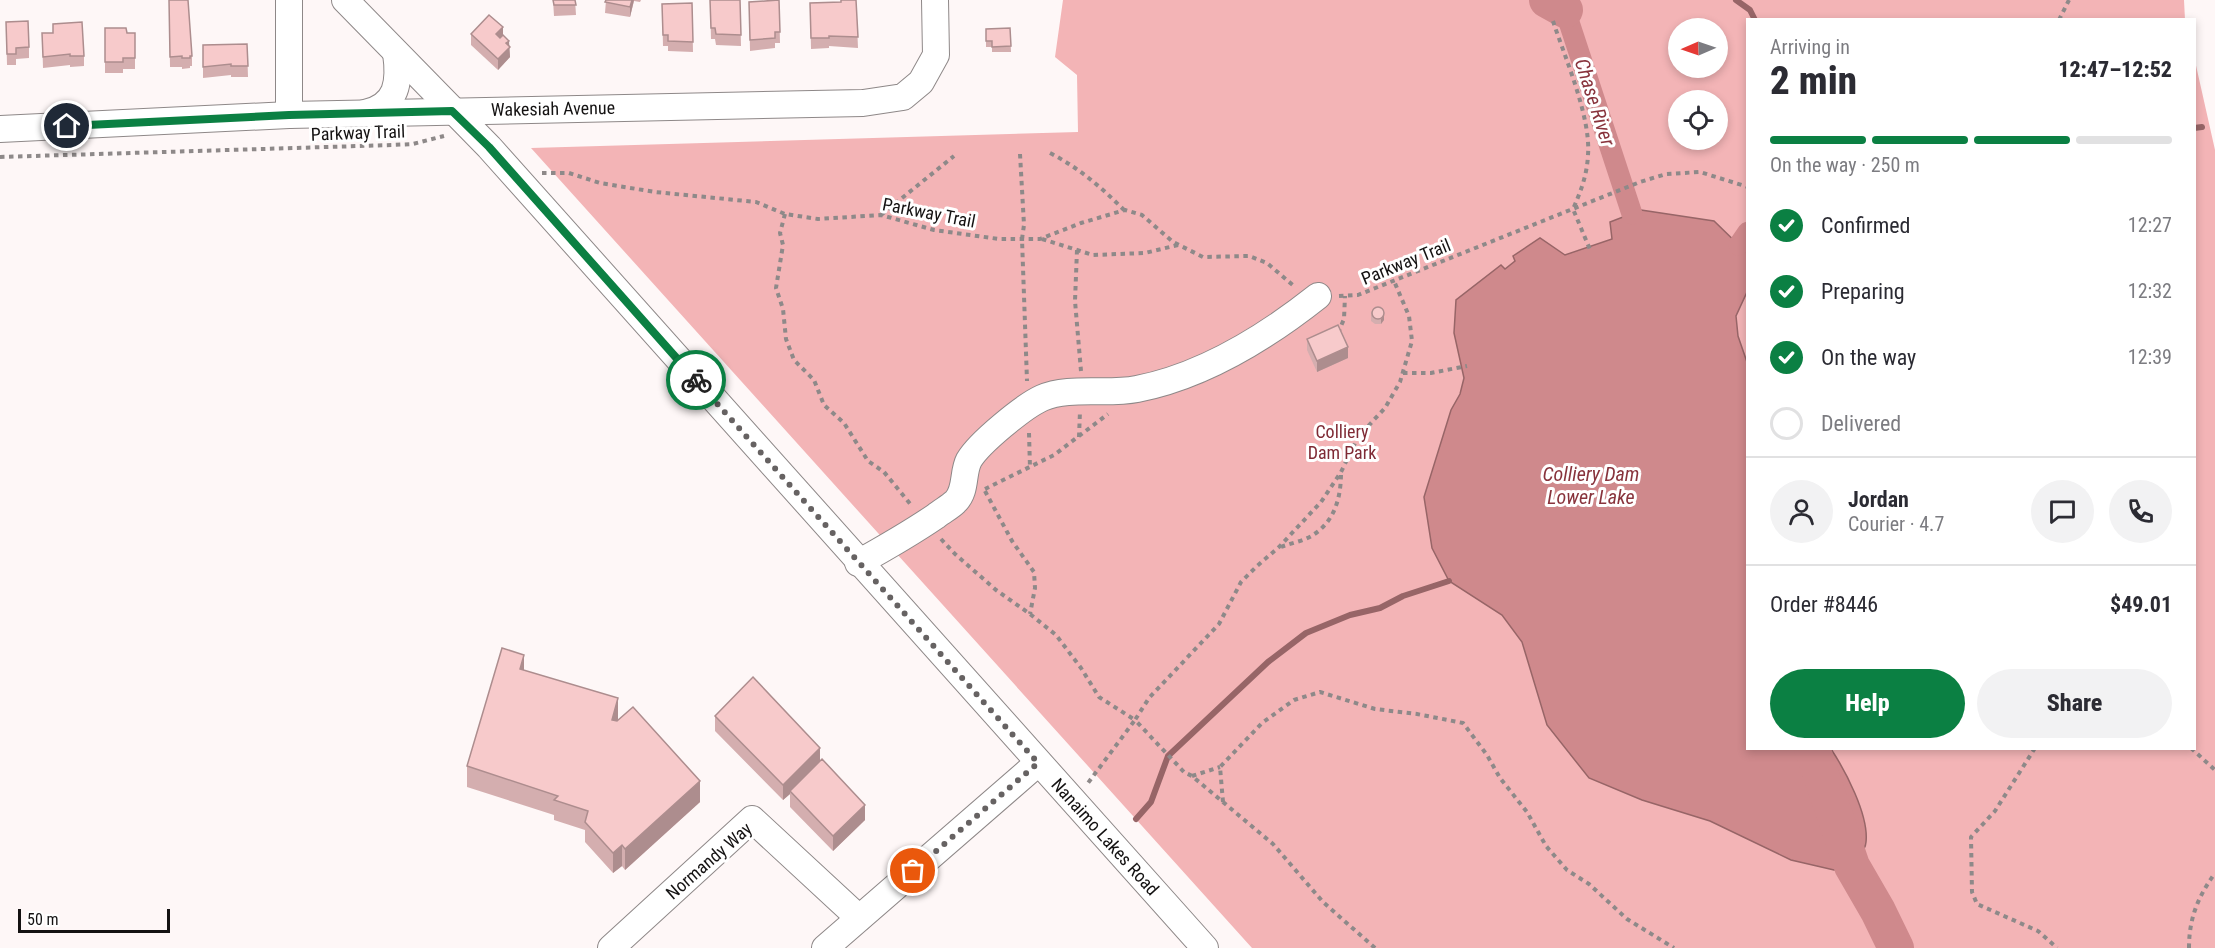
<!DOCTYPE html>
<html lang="en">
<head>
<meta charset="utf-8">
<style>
	:root { --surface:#fff; --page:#f2f2f3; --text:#2b2b33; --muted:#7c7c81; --line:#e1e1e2; --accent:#0b8043 }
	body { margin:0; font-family:"Roboto Condensed",sans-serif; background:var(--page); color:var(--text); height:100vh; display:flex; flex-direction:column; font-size:22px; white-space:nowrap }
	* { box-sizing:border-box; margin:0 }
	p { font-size:20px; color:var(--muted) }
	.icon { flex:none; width:33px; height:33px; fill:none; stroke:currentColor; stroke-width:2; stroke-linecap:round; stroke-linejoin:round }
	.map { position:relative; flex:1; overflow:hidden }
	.side { position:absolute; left:1746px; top:18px; width:450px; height:732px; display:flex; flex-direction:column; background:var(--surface); border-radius:0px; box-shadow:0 3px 9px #0003 }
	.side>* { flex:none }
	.needle { width:39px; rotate:268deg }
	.fabs { position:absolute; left:1668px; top:18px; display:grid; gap:12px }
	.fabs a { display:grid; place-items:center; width:60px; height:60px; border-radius:50%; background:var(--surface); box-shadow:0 3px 9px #0003; font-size:30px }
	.scale { position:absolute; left:18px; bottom:15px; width:152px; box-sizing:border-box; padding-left:6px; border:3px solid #141212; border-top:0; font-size:16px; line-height:21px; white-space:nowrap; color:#141212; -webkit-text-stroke:4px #fff; paint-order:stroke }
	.pin { position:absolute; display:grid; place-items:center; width:51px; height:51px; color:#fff; margin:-26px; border:3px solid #fff; border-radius:50%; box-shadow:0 2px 6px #0007 }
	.courier { position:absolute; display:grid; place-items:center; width:60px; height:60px; margin:-30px; border:4px solid #0b8043; border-radius:50%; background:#fff; color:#222; box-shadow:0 2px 8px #0007 }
	.head em { font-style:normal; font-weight:800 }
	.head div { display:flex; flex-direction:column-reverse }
	.head { display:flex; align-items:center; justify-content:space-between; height:102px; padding:0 24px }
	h1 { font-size:39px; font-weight:800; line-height:45px }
	.bar { display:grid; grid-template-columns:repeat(4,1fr); gap:9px 6px; align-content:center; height:72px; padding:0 24px }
	.bar i { height:8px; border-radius:4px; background:var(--line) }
	.bar .current { background:var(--accent) }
	.bar p { grid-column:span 4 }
	.line { display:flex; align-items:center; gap:15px; padding:0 24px; border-top:2px solid var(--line) }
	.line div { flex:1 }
	.round { display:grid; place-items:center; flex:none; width:63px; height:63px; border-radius:32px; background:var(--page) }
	ol { padding:0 24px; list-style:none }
	li { display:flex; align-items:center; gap:18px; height:66px }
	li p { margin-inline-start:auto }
	li .icon { padding:6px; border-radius:50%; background:var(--accent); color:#fff; stroke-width:4 }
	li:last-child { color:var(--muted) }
	li i { width:33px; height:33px; border:3px solid var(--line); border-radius:50% }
	.button { display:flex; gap:12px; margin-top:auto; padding:12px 24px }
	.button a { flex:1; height:69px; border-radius:36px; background:var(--accent); color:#fff; font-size:24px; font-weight:800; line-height:69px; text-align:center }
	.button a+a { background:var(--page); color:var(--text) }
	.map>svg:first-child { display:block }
	.green { fill:#f3b4b6; fill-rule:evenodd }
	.water { fill:#cf898c; stroke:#976567; stroke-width:1.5 }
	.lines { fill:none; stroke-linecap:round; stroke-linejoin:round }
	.stream { stroke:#976567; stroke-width:6 }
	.canal { stroke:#cf898c; stroke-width:21 }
	.river { stroke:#cf898c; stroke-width:36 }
	.minor-casing { stroke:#8e8888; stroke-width:28 }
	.path { stroke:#8e8989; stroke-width:4; stroke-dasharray:4.5 4.5; stroke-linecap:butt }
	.minor { stroke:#fff; stroke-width:26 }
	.wall { fill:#d4aeaf }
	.shaded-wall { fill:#ad8d8e }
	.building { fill:#f7cacb; stroke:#ad8d8e; stroke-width:1.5 }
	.done { stroke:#666262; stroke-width:6; stroke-dasharray:0 10.8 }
	.route { stroke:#0b8043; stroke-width:8 }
	.labels { text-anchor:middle; stroke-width:6; stroke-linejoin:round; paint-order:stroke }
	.street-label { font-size:18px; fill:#141212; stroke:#fff }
	.park-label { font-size:18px; fill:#7f2a35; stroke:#fff }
	.water-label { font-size:20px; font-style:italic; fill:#88333c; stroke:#fff }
</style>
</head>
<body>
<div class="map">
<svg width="2215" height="948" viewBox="0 0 2215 948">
	<rect width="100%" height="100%" fill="#fef7f7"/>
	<!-- green -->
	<path class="green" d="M1063,0H2184L2185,20H1748V748H2194L2195,61L2215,150V948H1252L531,148L1078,132L1077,75L1055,57ZM1678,28H1718V68H1678ZM1678,100H1718V140H1678Z"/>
	<!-- water -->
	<path class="water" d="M1641,210L1714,221L1747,253V292L1736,316L1738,336L1748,365V748L1831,749C1845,770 1869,815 1866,842C1866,850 1857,859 1852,866L1834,870L1791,860L1710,821L1642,800L1589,778L1547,725L1522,642L1502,615L1449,581L1432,548L1424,497L1451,410L1460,394L1464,378L1454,333L1456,300L1501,265L1505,269L1515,261L1513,256L1540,238L1565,255L1612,239L1610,222Z"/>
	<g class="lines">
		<!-- stream -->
		<g class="stream">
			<path d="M1736,0L1750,10L1755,20"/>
			<path d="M2194,128L2202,127"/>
			<path d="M1136,819L1151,802L1168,756L1268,662L1306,633L1350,615L1380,608L1403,596L1449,581"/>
		</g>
		<!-- canal -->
		<g class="canal">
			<path d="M1565,10L1632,214"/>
			<path d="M1739,245L1748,232"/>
		</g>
		<!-- river -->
		<g class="river">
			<path d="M1547,0L1565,10"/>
			<path d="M1812,748L1852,866L1878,911L1896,948"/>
		</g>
		<!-- minor casing -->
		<g class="minor-casing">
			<g id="minor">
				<path d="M289,0V115"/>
				<path d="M345,0L489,147L1205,948"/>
				<path d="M365,113C398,106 400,81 396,53"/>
				<path d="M0,129L289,115L863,103L903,97L921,82L936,55L935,0"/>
				<path d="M858,563C885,548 911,533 936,516C942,511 950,507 955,502C967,491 962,473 969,460C979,443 1024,406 1042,398C1069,386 1107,395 1137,389C1204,376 1265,338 1318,296"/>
				<path d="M611,948L752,819L859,918"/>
				<path d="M825,948L1038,763"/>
			</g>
		</g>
		<!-- path -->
		<g class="path">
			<path d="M2059,20L2069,0"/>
			<path d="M1553,21C1565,58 1591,117 1588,155C1587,175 1581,191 1573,209L1591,252"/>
			<path d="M1050,153C1079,168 1101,187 1124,210"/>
			<path d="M1020,154L1024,225L1022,239L1027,381"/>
			<path d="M0,157L392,145L413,144L444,136"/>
			<path d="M542,173H569L600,183L655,192L756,202L785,214L818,219L881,215L934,230L999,239H1040L1081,223L1125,210L1142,215L1173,242L1203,257L1249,256L1267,263L1295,287"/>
			<path d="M785,214L780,233L783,245L776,288L783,309L786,339L794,360L814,380L824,405L844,423L868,461L884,472L912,506"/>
			<path d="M881,215L954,156"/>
			<path d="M1042,239L1093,255L1145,253L1178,245"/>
			<path d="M1077,250L1075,301L1081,371"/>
			<path d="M1339,296L1358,295L1640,182L1666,174L1700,172L1748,187"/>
			<path d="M1338,333L1344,319L1345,296"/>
			<path d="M1403,373H1431L1467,366"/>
			<path d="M1029,433L1030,468"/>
			<path d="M1079,437L1080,411"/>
			<path d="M985,489L1054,455L1108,414"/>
			<path d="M985,491L1012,541L1034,572L1035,588L1030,614"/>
			<path d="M941,539L955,554L996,590L1030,614L1056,635L1081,668L1099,697L1135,720L1088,783"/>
			<path d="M1281,547C1291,543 1304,541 1313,535C1335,521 1341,497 1341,473"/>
			<path d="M2035,748L1995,811L1971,837L1972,892L1977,904L2038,931L2057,948"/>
			<path d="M2191,748L2215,770"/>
			<path d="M1192,776L1220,767"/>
			<path d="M1223,802L1220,767L1262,723L1294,700L1320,692L1375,709L1417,714L1463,723L1487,755L1500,778L1527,812L1546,846L1567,870L1589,884L1627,919L1674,948"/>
			<path d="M1375,948L1323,902L1273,844L1192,776L1184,772L1135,720L1149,698L1219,624L1241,582L1257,566L1279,547L1321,502L1341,472L1358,437L1385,408L1400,382L1412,341L1409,316L1394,281"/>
			<path d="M2189,948C2189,918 2198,897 2215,873"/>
		</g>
		<!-- minor -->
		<use href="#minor" class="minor"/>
	</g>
	<!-- wall -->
	<g class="wall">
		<path d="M169,0L192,56V66H190V68L182,69V67H170Z"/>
		<path d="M553,0H575L576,15L554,16Z"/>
		<path d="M606,0H641L640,2L634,1L630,17L605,13Z"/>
		<path d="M710,0H740L741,46L716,45L715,39H711Z"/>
		<path d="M779,0L780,43H775V48L750,51L749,2Z"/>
		<path d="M856,0L858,48L829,46V48L811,49L810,3L841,2Z"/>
		<path d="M692,3L693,52L668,51V46H663L662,4Z"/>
		<path d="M6,22L29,47V58L16,59V65H7Z"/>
		<path d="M105,28L127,33H135V69H123V73H105Z"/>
		<path d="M1010,28L1011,52H992V47H986V29Z"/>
		<path d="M42,33L84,56V66L70,67V65L43,68Z"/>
		<path d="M471,34L503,35L509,46L510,57L498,70L471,45Z"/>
		<path d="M247,44L248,77H231V75L203,78V45Z"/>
		<path d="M1371,311L1384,320L1381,324H1375L1371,321Z"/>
		<path d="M1307,339L1348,358L1317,372L1307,350Z"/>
		<path d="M524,670L618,719V720L700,802L625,870L622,866L613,873L585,842V830L554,820V815L467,787V766Z"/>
		<path d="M715,716L820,762L865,820L833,851L790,807V794L783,800L715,731Z"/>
	</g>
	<!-- shaded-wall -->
	<g class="shaded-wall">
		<path d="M632,0H634L630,17V7Z"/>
		<path d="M503,27V38L496,45V34Z"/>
		<path d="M509,41L510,57L498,70V59L506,43Z"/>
		<path d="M1384,315V320L1381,324V319Z"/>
		<path d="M1348,347V358L1317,372V361Z"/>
		<path d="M524,655V675L520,669Z"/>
		<path d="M618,698V719L612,740V720Z"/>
		<path d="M820,748V764L790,791V794L783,800V785Z"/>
		<path d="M700,781V802L625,870V849Z"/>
		<path d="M865,805V820L833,851V836Z"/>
		<path d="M622,845V866L613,873V853Z"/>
	</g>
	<!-- building -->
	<g class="building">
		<path d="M169,0H188L192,56H190V58H182V56L170,57Z"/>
		<path d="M553,0H575L576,5H554Z"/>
		<path d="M606,0H632L630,7L605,2Z"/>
		<path d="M710,0H740L741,35L716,34L715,28H711Z"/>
		<path d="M779,0L780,32H775V38L750,40L749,2Z"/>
		<path d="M841,0H856L858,37L829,36V38H811L810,3L841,2Z"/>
		<path d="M692,3L693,42L668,41V35H663L662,4Z"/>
		<path d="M489,15L503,27L496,34L500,38L503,35L509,41L506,43L510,47L498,59L471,34Z"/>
		<path d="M28,21L29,47L16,48V54H7L6,22Z"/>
		<path d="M82,22L84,56H70V54L43,57L42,33H53V24Z"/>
		<path d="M105,28H126L127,33H135V58H123V62H105Z"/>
		<path d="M1010,28L1011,46L992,47V41H986V29Z"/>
		<path d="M247,44L248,66H231V64L203,67V45Z"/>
		<circle cx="1378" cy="313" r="6"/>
		<path d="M1338,325L1348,347L1317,361L1307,339Z"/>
		<path d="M502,648L524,655L520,669L618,698L612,720L617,721L633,707L700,781L625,849L622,845L613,853L585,822L588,811L554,800L558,796L467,766Z"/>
		<path d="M753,677L820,748L783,785L715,716Z"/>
		<path d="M822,759L865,805L833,836L790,791Z"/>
	</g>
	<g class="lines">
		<!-- done -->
		<path class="done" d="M696,380L1038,763L913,871"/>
		<!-- route -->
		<path class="route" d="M67,126L289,115L452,111L489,147L696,380"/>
	</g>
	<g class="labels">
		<!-- street labels -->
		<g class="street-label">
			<text transform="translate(553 109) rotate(-1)" y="6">Wakesiah Avenue</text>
			<text transform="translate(358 133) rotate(-2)" y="6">Parkway Trail</text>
			<text transform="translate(929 213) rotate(11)" y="6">Parkway Trail</text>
			<text transform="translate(1406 262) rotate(-22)" y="6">Parkway Trail</text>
			<text transform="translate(1105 837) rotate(48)" y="6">Nanaimo Lakes Road</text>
			<text transform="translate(709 861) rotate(-41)" y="6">Normandy Way</text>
		</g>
		<!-- park labels -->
		<g class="park-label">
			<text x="1342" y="438">Colliery<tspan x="1342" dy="21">Dam Park</tspan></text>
		</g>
		<!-- water labels -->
		<g class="water-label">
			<text transform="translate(1595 102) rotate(72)" y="7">Chase River</text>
			<text x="1591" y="481">Colliery Dam<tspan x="1591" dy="23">Lower Lake</tspan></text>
		</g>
	</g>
</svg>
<div class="fabs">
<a><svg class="needle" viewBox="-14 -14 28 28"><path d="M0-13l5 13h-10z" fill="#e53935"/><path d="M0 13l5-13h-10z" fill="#7c7c81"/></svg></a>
<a><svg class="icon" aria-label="locate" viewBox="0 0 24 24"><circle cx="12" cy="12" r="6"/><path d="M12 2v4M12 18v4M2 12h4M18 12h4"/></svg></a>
</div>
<div class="scale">50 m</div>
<div class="pin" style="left:913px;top:871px;background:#ea580c"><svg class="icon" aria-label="bag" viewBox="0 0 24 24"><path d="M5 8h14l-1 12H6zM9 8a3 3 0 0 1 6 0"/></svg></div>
<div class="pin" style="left:67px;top:126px;background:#1f2937"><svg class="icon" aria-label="home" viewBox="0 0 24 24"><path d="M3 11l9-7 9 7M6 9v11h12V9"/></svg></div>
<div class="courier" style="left:696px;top:380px"><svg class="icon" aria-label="bike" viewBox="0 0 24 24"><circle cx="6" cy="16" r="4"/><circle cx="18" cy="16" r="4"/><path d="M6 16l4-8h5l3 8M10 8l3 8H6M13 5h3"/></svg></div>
<section class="side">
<div class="head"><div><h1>2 min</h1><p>Arriving in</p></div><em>12:47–12:52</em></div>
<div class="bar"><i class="current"></i><i class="current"></i><i class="current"></i><i></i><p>On the way · 250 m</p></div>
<ol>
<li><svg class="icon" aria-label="check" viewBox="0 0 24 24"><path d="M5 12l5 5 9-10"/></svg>Confirmed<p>12:27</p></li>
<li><svg class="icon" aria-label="check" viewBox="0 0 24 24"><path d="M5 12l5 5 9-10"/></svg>Preparing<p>12:32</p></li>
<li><svg class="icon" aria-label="check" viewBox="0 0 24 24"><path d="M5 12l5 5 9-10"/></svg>On the way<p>12:39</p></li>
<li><i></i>Delivered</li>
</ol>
<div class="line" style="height:108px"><a class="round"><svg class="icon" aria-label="person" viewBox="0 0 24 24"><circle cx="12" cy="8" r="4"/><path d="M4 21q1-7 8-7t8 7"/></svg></a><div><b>Jordan</b><p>Courier · 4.7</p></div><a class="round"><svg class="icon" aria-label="chat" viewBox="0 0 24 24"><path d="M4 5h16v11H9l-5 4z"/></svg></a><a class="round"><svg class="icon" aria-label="phone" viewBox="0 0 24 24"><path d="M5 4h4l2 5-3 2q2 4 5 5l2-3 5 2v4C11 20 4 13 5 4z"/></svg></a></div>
<div class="line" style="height:78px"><div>Order #8446</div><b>$49.01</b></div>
<div class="button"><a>Help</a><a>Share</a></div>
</section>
</div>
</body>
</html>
